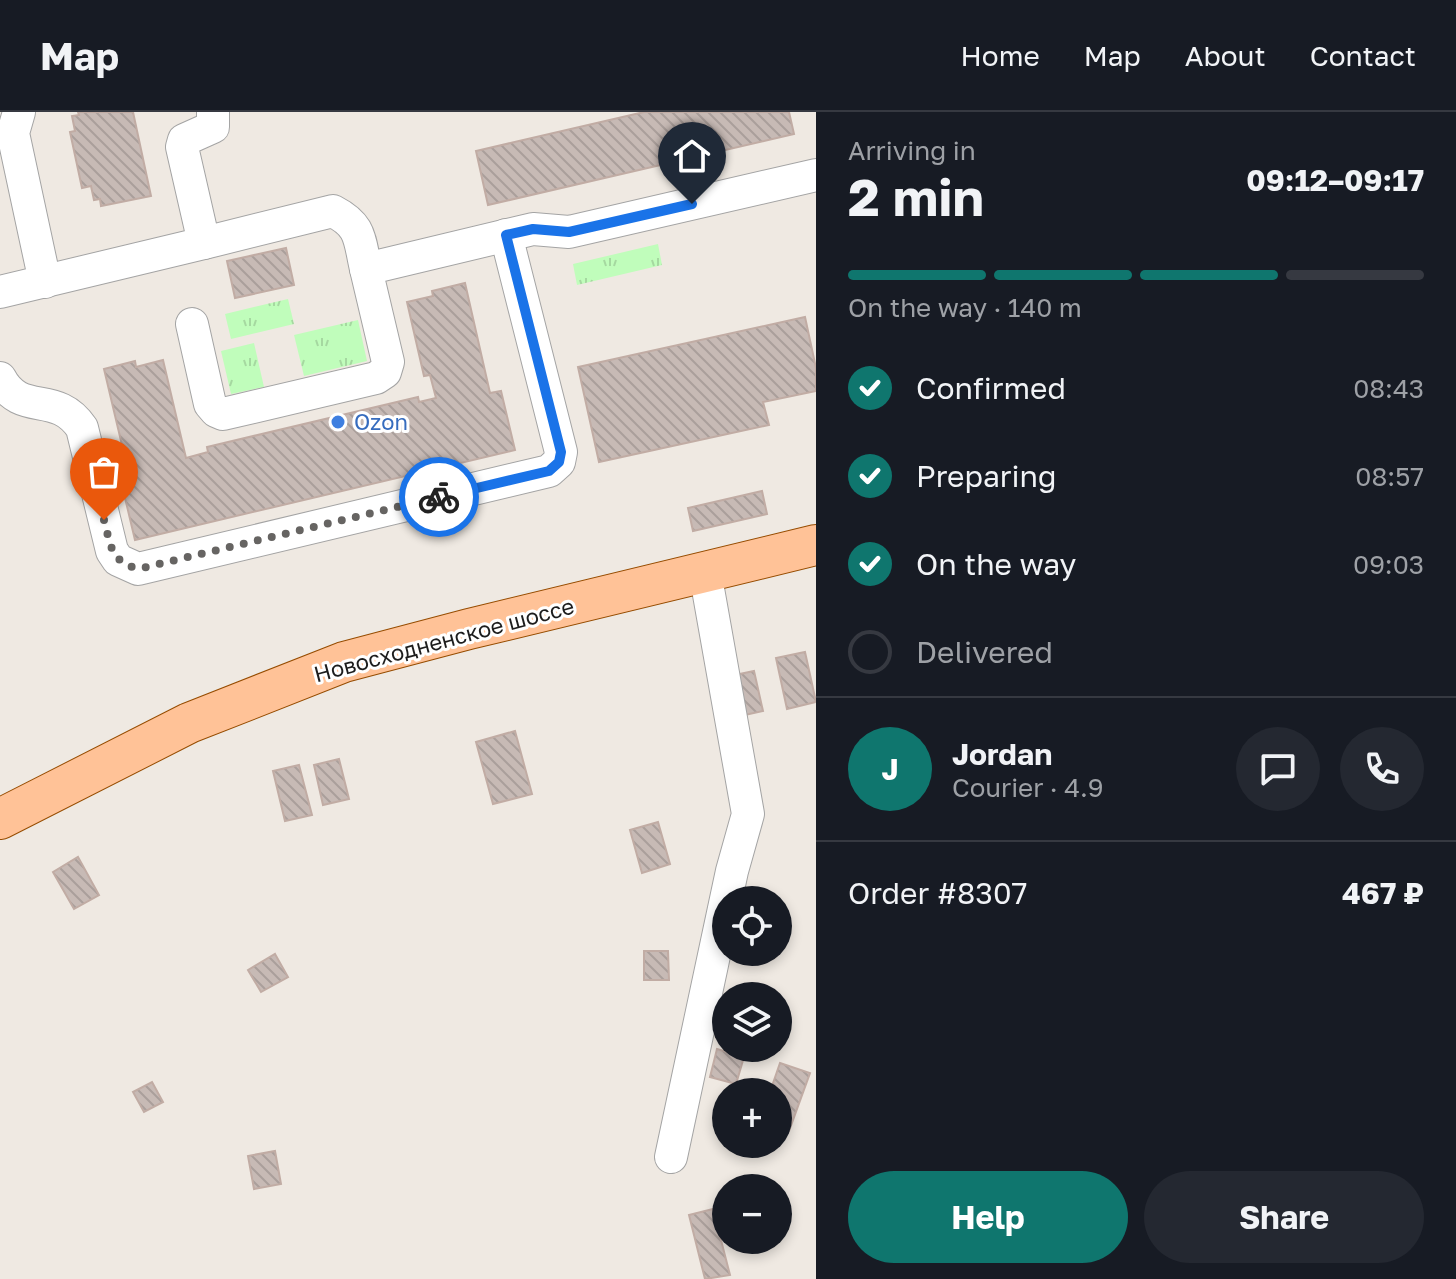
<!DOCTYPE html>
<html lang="en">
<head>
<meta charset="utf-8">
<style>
	:root { --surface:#171b24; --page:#242831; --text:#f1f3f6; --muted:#9ea1a6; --line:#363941; --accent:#0f766e }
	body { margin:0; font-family:"Golos Text",sans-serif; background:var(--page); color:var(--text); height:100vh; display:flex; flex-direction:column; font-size:30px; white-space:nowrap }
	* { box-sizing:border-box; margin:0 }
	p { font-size:26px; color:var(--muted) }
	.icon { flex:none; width:44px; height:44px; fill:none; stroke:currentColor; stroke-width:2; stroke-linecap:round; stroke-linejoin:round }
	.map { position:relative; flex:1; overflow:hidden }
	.details { display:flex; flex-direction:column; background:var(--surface); width:640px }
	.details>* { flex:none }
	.buttons { position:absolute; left:712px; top:774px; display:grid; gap:16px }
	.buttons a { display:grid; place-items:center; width:80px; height:80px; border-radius:50%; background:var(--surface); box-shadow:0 4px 12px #0003; font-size:40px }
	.pin { position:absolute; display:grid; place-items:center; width:68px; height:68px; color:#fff; margin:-82px -34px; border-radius:50% 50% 50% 0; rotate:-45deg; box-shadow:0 0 8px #0007 }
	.pin .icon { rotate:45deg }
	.courier { position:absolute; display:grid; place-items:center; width:80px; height:80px; margin:-40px; border:6px solid #1a73e8; border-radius:50%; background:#fff; color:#222; box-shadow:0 2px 10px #0007 }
	.summary em { font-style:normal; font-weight:700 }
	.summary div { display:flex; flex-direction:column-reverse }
	.summary { display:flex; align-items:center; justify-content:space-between; height:136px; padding:0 32px }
	h1 { font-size:52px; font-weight:700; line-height:60px }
	.bar { display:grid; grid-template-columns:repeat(4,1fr); gap:12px 8px; align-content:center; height:96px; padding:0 32px }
	.bar i { height:10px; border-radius:6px; background:var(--line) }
	.bar .on { background:var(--accent) }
	.bar p { grid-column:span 4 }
	.line { display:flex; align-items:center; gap:20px; padding:0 32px; border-top:2px solid var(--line) }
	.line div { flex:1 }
	.round { display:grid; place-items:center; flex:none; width:84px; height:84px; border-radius:42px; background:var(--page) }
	ol { padding:0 32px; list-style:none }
	li { display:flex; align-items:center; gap:24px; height:88px }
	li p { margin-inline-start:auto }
	li .icon { padding:8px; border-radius:50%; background:var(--accent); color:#fff; stroke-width:4 }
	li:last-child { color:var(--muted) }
	li i { width:44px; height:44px; border:4px solid var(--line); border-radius:50% }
	.button { display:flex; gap:16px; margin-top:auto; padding:16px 32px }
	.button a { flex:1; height:92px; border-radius:48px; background:var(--accent); color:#fff; font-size:32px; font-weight:700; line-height:92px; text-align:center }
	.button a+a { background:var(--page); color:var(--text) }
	header { display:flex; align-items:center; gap:48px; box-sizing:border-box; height:112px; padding:0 40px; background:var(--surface); border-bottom:2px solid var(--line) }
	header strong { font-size:38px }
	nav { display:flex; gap:44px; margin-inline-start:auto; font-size:28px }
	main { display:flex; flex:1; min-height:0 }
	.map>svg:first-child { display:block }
	.park { fill:url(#park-tufts) }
	.building { fill:url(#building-back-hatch); stroke:#c1aca4; stroke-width:2 }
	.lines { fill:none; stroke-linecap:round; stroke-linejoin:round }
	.minor-casing { stroke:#a4a4a4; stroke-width:34 }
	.major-casing { stroke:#964c00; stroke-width:42 }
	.minor { stroke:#fff; stroke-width:32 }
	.major { stroke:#ffc297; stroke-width:40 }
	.done { stroke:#666462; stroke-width:8; stroke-dasharray:0 14.4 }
	.route { stroke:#1a73e8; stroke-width:10 }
	.shop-dot { fill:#3f7fe0; stroke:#fff; stroke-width:3 }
	.labels { text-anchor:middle; stroke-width:6; stroke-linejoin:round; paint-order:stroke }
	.shop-label { font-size:22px; fill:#366cbe; stroke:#fff; text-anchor:start }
	.street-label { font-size:22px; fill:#1d1d1d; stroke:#fff }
</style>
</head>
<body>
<header>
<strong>Map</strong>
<nav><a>Home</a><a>Map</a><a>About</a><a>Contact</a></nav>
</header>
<main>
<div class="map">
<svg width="816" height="1167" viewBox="0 0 816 1167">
	<defs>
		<pattern id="park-tufts" width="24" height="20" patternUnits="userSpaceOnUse" patternTransform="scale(2)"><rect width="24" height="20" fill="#c0fdbb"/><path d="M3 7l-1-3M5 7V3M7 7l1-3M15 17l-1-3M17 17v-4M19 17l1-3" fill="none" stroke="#a5d8a0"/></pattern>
		<pattern id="building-back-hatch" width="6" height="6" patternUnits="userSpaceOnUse" patternTransform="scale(2)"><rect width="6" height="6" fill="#c7bab5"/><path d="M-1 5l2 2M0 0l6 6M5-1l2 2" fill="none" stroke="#aa9f9b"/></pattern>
	</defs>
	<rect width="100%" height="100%" fill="#efe9e2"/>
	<!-- park -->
	<g class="park">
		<path d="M658,132L662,153L577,173L573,152Z"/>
		<path d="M288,187L294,212L231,227L225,202Z"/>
		<path d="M358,208L367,249L304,264L294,223Z"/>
		<path d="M254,231L264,275L231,282L221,239Z"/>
	</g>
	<!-- building -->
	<g class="building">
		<path d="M78,0H133L151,84L101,94L100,87L94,88L91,74L82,76L70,20L75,19L72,4L79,3Z"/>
		<path d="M644,0H789L794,22L488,93L476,39Z"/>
		<path d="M286,136L294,173L235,186L227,149Z"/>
		<path d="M465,171L490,281L501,279L515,338L135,428L121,369L130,367L104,257L135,249L136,255L163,248L186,346L208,340L207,335L418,285L419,290L436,286L430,263L424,264L407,190L433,184L432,179Z"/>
		<path d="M805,205L816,256V279L763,290L769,313L599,350L578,255Z"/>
		<path d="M762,379L767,402L693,419L688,396Z"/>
		<path d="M805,540L816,590L787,597L776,546Z"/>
		<path d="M754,559L763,599L740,604L730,564Z"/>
		<path d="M515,619L532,682L493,692L476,630Z"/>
		<path d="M339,647L349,687L323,693L314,653Z"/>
		<path d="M299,653L312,703L285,709L273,659Z"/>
		<path d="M658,710L670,752L642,761L630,718Z"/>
		<path d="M78,745L99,783L74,797L53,760Z"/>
		<path d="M644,839H668L669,868H644Z"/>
		<path d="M275,842L288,865L261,880L248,858Z"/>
		<path d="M717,937L744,945L736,972L710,965Z"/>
		<path d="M780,951L810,961L789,1019L778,1016V980H770Z"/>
		<path d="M152,970L163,990L144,1000L133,980Z"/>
		<path d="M275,1039L281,1072L254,1077L248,1044Z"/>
		<path d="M713,1097L730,1163L705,1167L689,1103Z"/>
	</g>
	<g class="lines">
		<!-- minor casing -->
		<g class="minor-casing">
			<g id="minor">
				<path d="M19,0L13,21L45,170"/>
				<path d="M204,131L333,99C362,114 359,127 366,157L533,117L569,120L816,63"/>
				<path d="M0,180L204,131L182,35L184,28L213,15V0"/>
				<path d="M192,212L210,292L216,299L223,302L376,266L385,260L388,250L366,157"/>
				<path d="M0,266C21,306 56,277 82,316L112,439L118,448L138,457L549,359L559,350L561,340L506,123"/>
				<path d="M671,1045L732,759L748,702L705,460"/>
			</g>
		</g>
		<!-- major casing -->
		<g class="major-casing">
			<path id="major" d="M0,707L189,611L344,550L469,517L816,433"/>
		</g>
		<!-- minor -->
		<use href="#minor" class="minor"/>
		<!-- major -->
		<use href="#major" class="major"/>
	</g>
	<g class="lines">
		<!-- done -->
		<path class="done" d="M104,408C111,434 110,449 138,457L439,385"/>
		<!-- route -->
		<path class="route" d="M439,385L549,359L559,350L561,340L506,123L533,117L569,120L692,92"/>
	</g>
	<!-- markers -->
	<circle class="shop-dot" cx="338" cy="310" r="8"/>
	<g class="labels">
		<!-- shop labels -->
		<g class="shop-label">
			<text x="354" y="318">Ozon</text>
		</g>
		<!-- street labels -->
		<g class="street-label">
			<text transform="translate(444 528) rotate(-15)" y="8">Новосходненское шоссе</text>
		</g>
	</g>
</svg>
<div class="buttons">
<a><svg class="icon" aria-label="locate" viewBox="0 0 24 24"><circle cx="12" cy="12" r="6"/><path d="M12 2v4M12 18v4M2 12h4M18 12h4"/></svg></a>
<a><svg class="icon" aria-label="layers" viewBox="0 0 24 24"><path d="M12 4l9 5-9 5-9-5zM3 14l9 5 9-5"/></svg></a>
<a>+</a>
<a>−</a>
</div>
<div class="pin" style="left:104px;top:408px;background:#ea580c"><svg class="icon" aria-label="bag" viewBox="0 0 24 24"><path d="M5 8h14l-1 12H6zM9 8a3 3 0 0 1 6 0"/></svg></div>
<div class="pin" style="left:692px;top:92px;background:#1f2937"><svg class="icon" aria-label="home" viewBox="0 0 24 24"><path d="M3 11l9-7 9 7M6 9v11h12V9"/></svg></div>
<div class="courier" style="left:439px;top:385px"><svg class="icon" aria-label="bike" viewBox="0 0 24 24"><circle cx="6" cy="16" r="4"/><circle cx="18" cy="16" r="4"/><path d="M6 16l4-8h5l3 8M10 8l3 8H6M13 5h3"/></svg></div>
</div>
<section class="details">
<div class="summary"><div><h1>2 min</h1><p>Arriving in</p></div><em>09:12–09:17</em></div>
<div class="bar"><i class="on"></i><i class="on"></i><i class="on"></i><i></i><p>On the way · 140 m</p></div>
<ol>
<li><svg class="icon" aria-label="check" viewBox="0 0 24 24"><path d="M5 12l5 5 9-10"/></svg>Confirmed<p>08:43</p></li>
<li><svg class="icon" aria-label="check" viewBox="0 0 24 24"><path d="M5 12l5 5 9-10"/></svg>Preparing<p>08:57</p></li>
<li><svg class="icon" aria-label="check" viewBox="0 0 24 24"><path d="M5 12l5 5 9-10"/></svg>On the way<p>09:03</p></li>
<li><i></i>Delivered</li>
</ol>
<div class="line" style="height:144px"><b class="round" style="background:var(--accent);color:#fff">J</b><div><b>Jordan</b><p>Courier · 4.9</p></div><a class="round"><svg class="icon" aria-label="chat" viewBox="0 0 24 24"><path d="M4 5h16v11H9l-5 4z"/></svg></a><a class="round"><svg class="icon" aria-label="phone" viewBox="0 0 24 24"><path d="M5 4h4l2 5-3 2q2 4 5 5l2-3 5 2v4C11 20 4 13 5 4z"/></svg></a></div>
<div class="line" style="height:104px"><div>Order #8307</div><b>467 ₽</b></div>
<div class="button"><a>Help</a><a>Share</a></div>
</section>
</main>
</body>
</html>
